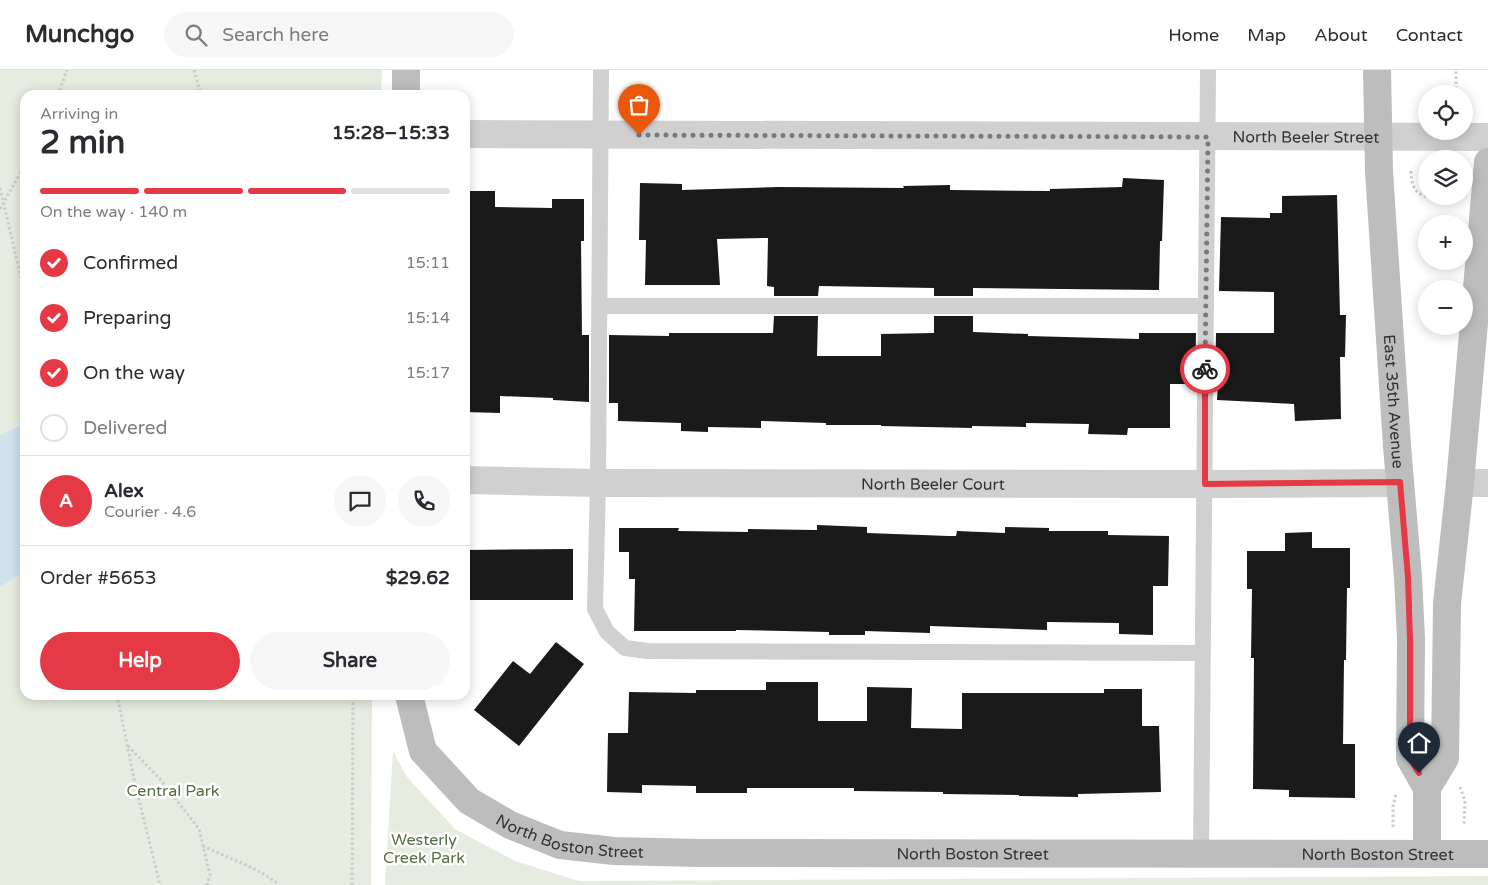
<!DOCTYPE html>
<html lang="en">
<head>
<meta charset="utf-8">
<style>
	:root { --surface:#fff; --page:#f7f7f7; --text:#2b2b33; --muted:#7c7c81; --line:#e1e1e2; --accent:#e63946 }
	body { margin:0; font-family:"Varela Round",sans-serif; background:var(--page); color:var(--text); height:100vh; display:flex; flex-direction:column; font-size:19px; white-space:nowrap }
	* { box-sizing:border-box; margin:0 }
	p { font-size:16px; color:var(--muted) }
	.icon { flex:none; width:28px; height:28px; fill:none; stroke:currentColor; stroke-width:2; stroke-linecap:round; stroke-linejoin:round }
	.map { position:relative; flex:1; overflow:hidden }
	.panel { position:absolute; left:20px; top:20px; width:450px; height:610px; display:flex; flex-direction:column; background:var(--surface); border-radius:15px; box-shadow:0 2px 12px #0003 }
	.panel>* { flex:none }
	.controls { position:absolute; left:1418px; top:15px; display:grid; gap:10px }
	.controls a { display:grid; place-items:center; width:55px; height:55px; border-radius:50%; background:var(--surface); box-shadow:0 2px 12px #0003; font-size:25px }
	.pin { position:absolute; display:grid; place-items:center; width:42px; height:42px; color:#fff; margin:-51px -21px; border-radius:50% 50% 50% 0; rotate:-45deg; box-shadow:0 0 5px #0007 }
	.pin .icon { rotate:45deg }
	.courier { position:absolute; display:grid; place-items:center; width:50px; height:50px; margin:-25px; border:4px solid #e63946; border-radius:50%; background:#fff; color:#222; box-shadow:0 1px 6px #0007 }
	.overview em { font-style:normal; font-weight:700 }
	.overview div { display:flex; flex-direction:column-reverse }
	.overview { display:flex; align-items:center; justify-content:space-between; height:85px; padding:0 20px }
	h1 { font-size:32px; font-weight:700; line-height:38px }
	.bar { display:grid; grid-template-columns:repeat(4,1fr); gap:8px 5px; align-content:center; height:60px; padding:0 20px }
	.bar i { height:6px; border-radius:4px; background:var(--line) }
	.bar .current { background:var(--accent) }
	.bar p { grid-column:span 4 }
	.line { display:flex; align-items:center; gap:12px; padding:0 20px; border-top:1px solid var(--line) }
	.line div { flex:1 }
	.round { display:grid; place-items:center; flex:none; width:52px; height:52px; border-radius:26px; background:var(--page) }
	ol { padding:0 20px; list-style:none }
	li { display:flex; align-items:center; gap:15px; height:55px }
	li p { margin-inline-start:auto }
	li .icon { padding:5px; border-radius:50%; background:var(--accent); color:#fff; stroke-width:4 }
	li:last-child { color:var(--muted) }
	li i { width:28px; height:28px; border:2px solid var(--line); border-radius:50% }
	.button { display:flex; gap:10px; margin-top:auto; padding:10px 20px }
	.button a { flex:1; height:58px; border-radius:30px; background:var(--accent); color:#fff; font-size:20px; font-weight:700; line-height:58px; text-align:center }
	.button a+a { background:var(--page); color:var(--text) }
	header { display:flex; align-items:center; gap:30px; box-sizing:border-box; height:70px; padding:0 25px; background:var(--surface); border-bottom:1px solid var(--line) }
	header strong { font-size:24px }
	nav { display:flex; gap:28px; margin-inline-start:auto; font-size:18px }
	.search { width:350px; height:45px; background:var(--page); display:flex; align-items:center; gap:12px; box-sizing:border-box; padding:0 18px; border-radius:28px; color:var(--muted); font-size:19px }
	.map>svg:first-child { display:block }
	.green { fill:#e6ecdf }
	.water { fill:#cfe2ee }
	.building { fill:#1a1a1a }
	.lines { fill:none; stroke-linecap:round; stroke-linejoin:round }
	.path { stroke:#cdcdcd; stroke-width:3; stroke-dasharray:2.5 2.5; stroke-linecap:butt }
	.lane { stroke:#d0d0d0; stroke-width:16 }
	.street { stroke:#d0d0d0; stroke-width:28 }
	.secondary { stroke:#bdbdbd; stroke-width:28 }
	.done { stroke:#7a7a7a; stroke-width:5; stroke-dasharray:0 9 }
	.route { stroke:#e63946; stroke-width:6 }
	.labels { text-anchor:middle; stroke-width:5; stroke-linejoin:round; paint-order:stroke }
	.street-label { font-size:16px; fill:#333; stroke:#fff }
	.park-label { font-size:16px; fill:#56703f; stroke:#fff }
</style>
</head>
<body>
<header>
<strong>Munchgo</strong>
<div class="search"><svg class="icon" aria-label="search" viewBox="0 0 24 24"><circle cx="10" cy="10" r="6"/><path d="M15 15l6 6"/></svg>Search here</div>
<nav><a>Home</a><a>Map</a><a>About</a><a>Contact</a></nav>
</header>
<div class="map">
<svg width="1488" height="815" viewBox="0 0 1488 815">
	<rect width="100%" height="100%" fill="#fff"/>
	<!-- green -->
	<g class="green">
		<path d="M0,0H382L381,25H25V625H372L371,815H0Z"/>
		<path d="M393,681L407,707L455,759L515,791L579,811L1488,806V815H385Z"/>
	</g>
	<!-- water -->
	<path class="water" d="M22,355L25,360V501L0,517V365Z"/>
	<!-- building -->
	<g class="building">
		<path d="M1123,108L1164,110L1162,171H1160L1159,220L973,218V226H934V218L819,216L818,226H774V217L767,216L768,168L717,169L720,215H645L646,170H639L640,113L682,114V120L778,117L904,118L903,116L950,115V120L1050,121V119L1122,117Z"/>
		<path d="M465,121H495V137L552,138V129H584V171H581L582,265H589V332L553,330V328L500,326V343L465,342Z"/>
		<path d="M1337,125L1340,245H1346L1345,287H1340L1341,349L1295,351L1294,334L1217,330L1218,314H1215L1216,263H1274V222L1219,221L1221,147L1270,148V143H1282V126Z"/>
		<path d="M774,246H818L817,286H881V264L934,263V246H973V262L1028,264V266L1139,269V263H1196L1195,314H1170V358H1128L1127,365L1088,364L1089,354L1026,353V357L972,356V358L881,356V355H826V353L761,351V358L708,357V362L681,361V353L618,351V333H609V265L669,266V263H773Z"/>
		<path d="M817,455L867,457V463L949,466H956L957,461L1005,463V457L1049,458V461H1108V465L1169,466L1168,516H1153V565L1119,564V553L1047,552V560L930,556V563L865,561V565H829V562L736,560V561H634L635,509H629V482H619V458H679L678,461L748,462V459L817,460Z"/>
		<path d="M1312,462V478H1350V518H1347L1346,590H1344L1343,674H1355V728L1289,727V720L1253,719L1254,588H1251L1252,519H1247V481H1285V463Z"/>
		<path d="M573,479V530H465V480Z"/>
		<path d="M556,572L584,594L519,676L474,640L513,591L530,604Z"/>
		<path d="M766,612H818V651H867V617L912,618L911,658L962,659V623H1104V619H1142V656H1159L1161,722L1078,724V727L1019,726V725L943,724V722L854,721V718H747V723H696V716L642,715V723L607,722L608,663H628L629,622L696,623V620H766Z"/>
	</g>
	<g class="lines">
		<!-- path -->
		<g class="path">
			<path d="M194,0L201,25"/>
			<path d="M1456,24V0"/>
			<path d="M58,25L67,0"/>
			<path d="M1411,101C1411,121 1420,130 1440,126"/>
			<path d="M0,118L25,225"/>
			<path d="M0,139L25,95"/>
			<path d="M117,625L136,718L160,815"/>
			<path d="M128,676L160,709L199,759L210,805L207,815"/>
			<path d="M1460,717L1465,731L1464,755"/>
			<path d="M1393,757V736L1396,724"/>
			<path d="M203,776C227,788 260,798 279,815"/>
			<path d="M352,815L353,625"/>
		</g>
		<!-- lane -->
		<g class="lane">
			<path d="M601,0L598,413L595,539L607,562L625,578L648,581L1202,583"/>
			<path d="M600,236H1206"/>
			<path d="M1201,785L1208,0"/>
		</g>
		<!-- street -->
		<g class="street">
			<path id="s1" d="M465,64L1488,67"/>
			<path id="s2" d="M465,410L598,413L1205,414L1400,413"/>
			<path d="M1460,413H1488"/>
		</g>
		<!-- secondary -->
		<g class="secondary">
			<path id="s3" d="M1377,0L1379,101L1397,376L1408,507L1411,569L1410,688L1427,718V783"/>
			<path d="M406,25V0"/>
			<path id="s4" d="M409,625L423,681L469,731L510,755L560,775L614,781L700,783L1488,784"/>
			<path d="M1427,718L1445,688L1447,534L1460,413L1488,92"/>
		</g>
	</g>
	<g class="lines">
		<!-- done -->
		<path class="done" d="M639,65L1208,67L1205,299"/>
		<!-- route -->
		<path class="route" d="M1205,299V414L1400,412L1408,507L1410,569V688L1419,703"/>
	</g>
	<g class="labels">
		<!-- street labels -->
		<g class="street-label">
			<text dy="6" stroke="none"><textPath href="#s1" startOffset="841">North Beeler Street</textPath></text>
			<text dy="6" stroke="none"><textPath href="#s3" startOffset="332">East 35th Avenue</textPath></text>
			<text dy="6" stroke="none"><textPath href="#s2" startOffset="468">North Beeler Court</textPath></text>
			<text dy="6" stroke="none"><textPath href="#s4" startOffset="235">North Boston Street</textPath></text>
			<text dy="6" stroke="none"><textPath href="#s4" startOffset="640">North Boston Street</textPath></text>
			<text dy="6" stroke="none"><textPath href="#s4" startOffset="1045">North Boston Street</textPath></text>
		</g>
		<!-- park labels -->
		<g class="park-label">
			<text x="173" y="726">Central Park</text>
			<text x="424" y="775">Westerly<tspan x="424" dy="18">Creek Park</tspan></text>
		</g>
	</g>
</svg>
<div class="controls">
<a><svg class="icon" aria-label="locate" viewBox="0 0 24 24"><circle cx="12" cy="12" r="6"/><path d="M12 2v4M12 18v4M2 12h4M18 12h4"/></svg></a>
<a><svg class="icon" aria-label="layers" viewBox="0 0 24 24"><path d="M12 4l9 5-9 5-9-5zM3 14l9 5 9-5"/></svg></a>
<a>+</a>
<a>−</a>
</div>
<div class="pin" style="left:639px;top:65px;background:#ea580c"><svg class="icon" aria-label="bag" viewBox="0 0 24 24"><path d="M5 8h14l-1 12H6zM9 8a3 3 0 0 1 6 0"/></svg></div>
<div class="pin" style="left:1419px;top:703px;background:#1f2937"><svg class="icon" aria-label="home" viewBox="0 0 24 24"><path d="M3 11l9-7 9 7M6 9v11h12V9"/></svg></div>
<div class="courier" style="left:1205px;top:299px"><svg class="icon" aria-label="bike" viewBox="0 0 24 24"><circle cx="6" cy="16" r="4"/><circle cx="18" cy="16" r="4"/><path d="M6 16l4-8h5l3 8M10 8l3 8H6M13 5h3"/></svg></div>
<section class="panel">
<div class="overview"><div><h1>2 min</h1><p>Arriving in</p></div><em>15:28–15:33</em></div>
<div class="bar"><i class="current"></i><i class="current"></i><i class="current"></i><i></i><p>On the way · 140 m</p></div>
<ol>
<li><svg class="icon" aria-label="check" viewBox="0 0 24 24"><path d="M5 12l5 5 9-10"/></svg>Confirmed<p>15:11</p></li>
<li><svg class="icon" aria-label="check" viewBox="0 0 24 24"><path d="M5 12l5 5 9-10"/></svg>Preparing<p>15:14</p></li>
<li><svg class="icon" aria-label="check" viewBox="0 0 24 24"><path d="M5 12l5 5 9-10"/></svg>On the way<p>15:17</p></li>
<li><i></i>Delivered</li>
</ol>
<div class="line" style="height:90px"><b class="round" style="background:var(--accent);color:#fff">A</b><div><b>Alex</b><p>Courier · 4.6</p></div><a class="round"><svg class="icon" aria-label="chat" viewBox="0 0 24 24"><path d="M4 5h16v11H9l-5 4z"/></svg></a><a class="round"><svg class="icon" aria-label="phone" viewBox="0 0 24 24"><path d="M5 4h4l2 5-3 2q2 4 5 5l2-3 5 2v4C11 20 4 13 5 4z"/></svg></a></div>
<div class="line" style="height:65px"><div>Order #5653</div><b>$29.62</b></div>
<div class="button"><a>Help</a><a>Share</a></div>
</section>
</div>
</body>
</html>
